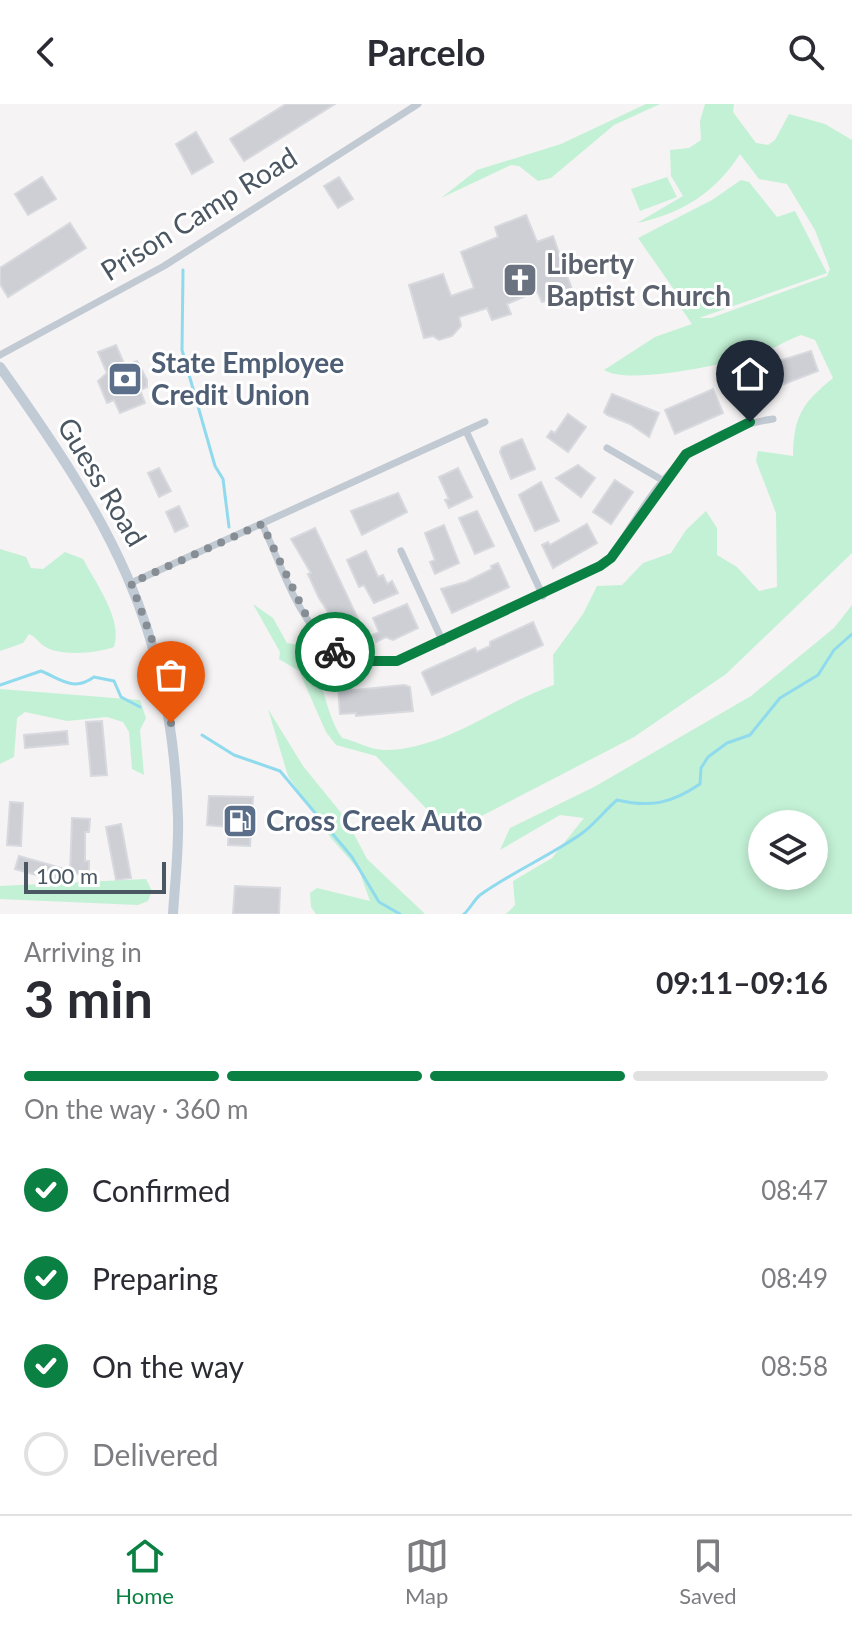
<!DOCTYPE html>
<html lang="en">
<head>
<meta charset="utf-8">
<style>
	:root { --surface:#fff; --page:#f2f2f3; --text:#2b2b33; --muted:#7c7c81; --line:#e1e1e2; --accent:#0b8043 }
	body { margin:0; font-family:Lato,sans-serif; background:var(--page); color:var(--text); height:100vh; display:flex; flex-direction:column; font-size:30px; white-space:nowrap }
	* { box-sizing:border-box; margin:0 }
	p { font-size:26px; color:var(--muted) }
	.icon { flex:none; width:44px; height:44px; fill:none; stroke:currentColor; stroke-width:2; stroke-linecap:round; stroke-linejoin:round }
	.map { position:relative; height:810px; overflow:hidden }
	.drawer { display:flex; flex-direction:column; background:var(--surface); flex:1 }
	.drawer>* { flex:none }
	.tools { position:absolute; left:748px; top:706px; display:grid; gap:16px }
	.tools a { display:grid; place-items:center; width:80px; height:80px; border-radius:50%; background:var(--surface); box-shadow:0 4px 12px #0003; font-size:40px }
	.scale { position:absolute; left:24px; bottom:20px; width:142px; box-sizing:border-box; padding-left:8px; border:4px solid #4a5661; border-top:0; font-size:22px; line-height:28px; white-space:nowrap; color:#4a5661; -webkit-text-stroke:6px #fff; paint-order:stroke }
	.pin { position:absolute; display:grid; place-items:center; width:68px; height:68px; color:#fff; margin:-82px -34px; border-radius:50% 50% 50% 0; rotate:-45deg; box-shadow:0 0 8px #0007 }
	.pin .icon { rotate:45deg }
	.courier { position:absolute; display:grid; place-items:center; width:80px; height:80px; margin:-40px; border:6px solid #0b8043; border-radius:50%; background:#fff; color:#222; box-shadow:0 2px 10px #0007 }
	.headline em { font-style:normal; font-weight:700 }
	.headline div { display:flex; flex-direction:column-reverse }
	.headline { display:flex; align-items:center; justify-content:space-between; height:136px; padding:0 24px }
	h1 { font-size:52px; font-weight:700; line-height:60px }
	.bar { display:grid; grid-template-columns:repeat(4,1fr); gap:12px 8px; align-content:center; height:96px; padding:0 24px }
	.bar i { height:10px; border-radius:6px; background:var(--line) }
	.bar .active { background:var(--accent) }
	.bar p { grid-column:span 4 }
	ol { padding:0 24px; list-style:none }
	li { display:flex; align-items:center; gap:24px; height:88px }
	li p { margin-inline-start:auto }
	li .icon { padding:8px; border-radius:50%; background:var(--accent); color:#fff; stroke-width:4 }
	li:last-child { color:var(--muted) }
	li i { width:44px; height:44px; border:4px solid var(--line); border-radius:50% }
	header { display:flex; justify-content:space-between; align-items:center; height:104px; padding:0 24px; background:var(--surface); font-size:36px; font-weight:700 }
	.menu { display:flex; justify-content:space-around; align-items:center; height:112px; border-top:2px solid var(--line); background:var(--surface); font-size:22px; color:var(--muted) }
	.menu a { display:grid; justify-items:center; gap:4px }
	.menu .active { color:var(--accent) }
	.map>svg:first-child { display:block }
	.green { fill:#c3f1d5; fill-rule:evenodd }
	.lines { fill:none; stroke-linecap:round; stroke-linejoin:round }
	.stream { stroke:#90daee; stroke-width:3 }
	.building { fill:#cdcfd5; stroke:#d7d9de; stroke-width:2 }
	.minor { stroke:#c1cad2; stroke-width:7 }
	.secondary { stroke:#c1cbd6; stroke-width:10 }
	.done { stroke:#868d94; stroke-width:8; stroke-dasharray:0 14.4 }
	.route { stroke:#0b8043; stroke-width:10 }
	.labels { text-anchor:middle; stroke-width:6; stroke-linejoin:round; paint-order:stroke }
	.street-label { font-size:28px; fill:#4a5661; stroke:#fff }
	.worship-label { font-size:28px; font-weight:bold; fill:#5b616d; stroke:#fff; text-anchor:start }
	.service-label { font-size:28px; font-weight:bold; fill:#4e5e75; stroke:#fff; text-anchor:start }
</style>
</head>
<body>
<header><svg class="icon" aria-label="back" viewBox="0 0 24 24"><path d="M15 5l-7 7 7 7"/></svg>Parcelo<svg class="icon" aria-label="search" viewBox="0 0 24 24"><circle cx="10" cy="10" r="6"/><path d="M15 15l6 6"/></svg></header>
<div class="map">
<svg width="852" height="810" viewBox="0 0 852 810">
	<rect width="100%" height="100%" fill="#f5f3f3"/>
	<!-- green -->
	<g class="green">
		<path d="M646,0H660L614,21L551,74L538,77L519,62L511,61L441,94L477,66L561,40Z"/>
		<path d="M705,0H734L733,8L756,39L768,41L775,36L789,10L825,20L852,36V449L726,570L634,633L466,720L442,721L376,652L336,641L326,628L299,567L279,555L280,548L253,500L273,514L287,539L305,542C324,570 323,606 342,634C356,637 368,645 383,646C444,647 500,599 554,581L553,551L583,510L597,482L622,481L643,459L671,449L686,426L706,407L717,424V451L737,463L759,487L777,483L776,409L756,357L758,347L793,352C794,310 803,299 833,274L815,236L801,231C787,236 775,244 762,249C732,259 629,282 604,266L655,233L692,220L679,201L689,207L638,134L712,96L741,76L749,78L777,113L795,107L827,169L699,214H711L827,172L830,165L815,126L787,80L759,75L740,50C716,88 681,110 637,119L683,92L671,72L670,46L689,44L701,36L700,17Z"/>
		<path d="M667,73L677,93L640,107L631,85Z"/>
		<path d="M0,445L26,453L31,464L43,465L65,448L83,455C96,480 123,515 114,543C97,549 60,553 44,542C38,538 36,533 29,530L23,539L0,547Z"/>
		<path d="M852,501V810H506L515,801L513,777L552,754L584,714L560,711L500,746L510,724L594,683L751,592L834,524ZM762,720H814V772H762Z"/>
		<path d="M0,585L140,596L146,614L140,626L144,671L132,665L129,628L123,618L107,613L67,617L25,608L17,614L14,653L0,660Z"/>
		<path d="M268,605L303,662L346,715L367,755L425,810H316L311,803L310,789L317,784L370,797L359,766L331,734L288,672Z"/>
		<path d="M146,775L152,787L148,797L138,801L0,795V782Z"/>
	</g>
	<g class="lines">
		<!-- stream -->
		<g class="stream">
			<path d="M183,166L182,246L215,362L223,375L229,423"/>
			<path d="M0,581L41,567C61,575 73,588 94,573L114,577L121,593L140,603"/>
			<path d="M202,631L234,651L280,667L352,753L379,798L400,810"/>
			<path d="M464,810C470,805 474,796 480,791C512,768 548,753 581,730C594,721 605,706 617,696C651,704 672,699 700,680L701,664L708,653L727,639L750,631L780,594L818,571L834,546L852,530"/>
		</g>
	</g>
	<!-- building -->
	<g class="building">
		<path d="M286,0H335L244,57L230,35Z"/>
		<path d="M196,28L213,58L192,70L176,40Z"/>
		<path d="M42,73L56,95L28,111L15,90Z"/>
		<path d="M339,73L353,95L338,104L324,82Z"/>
		<path d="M526,111L537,138L553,132L573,188L542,198L537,187L507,200L511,210L492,216L487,204L459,213L461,222L452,232L439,236L433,232L424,234L409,181L443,170L451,192L474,184L461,148L498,133L495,123Z"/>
		<path d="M70,119L86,144L8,193L0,180V164Z"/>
		<path d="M116,241L125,262L137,257L147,276V283L140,286L145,299L120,309L114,296L107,299L98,277L107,269L98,248Z"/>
		<path d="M811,247L818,267L742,296L735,276L744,272L747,267Z"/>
		<path d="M713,285L723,309L675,330L665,306Z"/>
		<path d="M612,290L659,309L649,333L630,320L607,311L604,308Z"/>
		<path d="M568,310L586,323L568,348L547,333L551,327L555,329Z"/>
		<path d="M522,335L535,365L511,375L500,348L502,343Z"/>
		<path d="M578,361L595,374L581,393L556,374Z"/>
		<path d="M159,364L171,387L159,393L148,369Z"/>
		<path d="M458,364L472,393L449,404L445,396L449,395L439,373Z"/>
		<path d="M615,376L633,388L611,420L593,408Z"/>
		<path d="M541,378L559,417L535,427L519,391Z"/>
		<path d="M398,389L407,408L362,431L351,407Z"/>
		<path d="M179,402L188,422L175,428L166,408Z"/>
		<path d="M477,407L494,442L475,450L459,414Z"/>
		<path d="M587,420L597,439L553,464L542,441L548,438L550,441Z"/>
		<path d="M444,421L459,459L435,470L430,458L435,456L425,429Z"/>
		<path d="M315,424L359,517L340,526L319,494L308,470L311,469L291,435Z"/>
		<path d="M366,447L378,473L383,471L387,480L392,477L398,489L374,499L364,481L359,483L347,456Z"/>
		<path d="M498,459L509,483L452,509L441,485L466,478L492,465L491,462Z"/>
		<path d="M407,500L418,524L393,536L386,533L376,538L373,531L379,528L373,514Z"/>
		<path d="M533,518L543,541L432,591L422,569L424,567L475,544L477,548L490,542V538Z"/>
		<path d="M404,581L410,583L413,607L356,612V609L340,610L338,583L355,586Z"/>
		<path d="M102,617L107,671L91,672L86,618Z"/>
		<path d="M67,627L68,640L25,644L24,631Z"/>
		<path d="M209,692L253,693L250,742L228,741L229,723L207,721Z"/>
		<path d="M10,698L23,699L21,742L7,741Z"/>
		<path d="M72,714L90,715L89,728H85V757H89V770H70Z"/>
		<path d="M121,720L131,774L116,776L106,723Z"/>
		<path d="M19,752L61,764L58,777L15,765Z"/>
		<path d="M235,782L280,784L279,810H233Z"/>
	</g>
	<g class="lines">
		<!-- minor -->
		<g class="minor">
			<path d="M0,251L164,162L418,0"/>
			<path d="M466,327L543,492"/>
			<path d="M607,344L664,377"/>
			<path d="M262,420C292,483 310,569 397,557L600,462L611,454C655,384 684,328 773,315"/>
			<path d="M401,447L443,538"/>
			<path d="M131,479L485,318"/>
		</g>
		<!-- secondary -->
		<path class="secondary" d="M0,263C109,416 171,519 178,713C179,745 175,778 173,810"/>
	</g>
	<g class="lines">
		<!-- done -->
		<path class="done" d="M171,619L155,544L131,479L262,420L314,528L335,548"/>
		<!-- route -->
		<path class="route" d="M335,548L358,557H397L600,462L611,454L686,350L750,318"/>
	</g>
	<!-- icons -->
	<defs>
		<g id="church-square" transform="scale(1.8)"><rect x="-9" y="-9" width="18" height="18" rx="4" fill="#6b7280" stroke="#fff"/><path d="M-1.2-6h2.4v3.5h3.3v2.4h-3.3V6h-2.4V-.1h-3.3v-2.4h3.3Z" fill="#fff"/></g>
		<g id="bank-square" transform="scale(1.8)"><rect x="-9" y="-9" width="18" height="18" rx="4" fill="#5c6f8a" stroke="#fff"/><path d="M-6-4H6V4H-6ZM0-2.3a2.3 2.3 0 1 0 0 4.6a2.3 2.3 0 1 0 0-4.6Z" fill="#fff"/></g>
		<g id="fuel-square" transform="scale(1.8)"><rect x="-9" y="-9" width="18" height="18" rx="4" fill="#5c6f8a" stroke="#fff"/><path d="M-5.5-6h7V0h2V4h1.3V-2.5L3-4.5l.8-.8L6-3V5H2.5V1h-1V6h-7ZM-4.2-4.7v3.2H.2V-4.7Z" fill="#fff"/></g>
	</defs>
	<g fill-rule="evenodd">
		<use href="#church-square" x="520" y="176"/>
		<use href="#bank-square" x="125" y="275"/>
		<use href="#fuel-square" x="240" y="717"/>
	</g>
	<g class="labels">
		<!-- street labels -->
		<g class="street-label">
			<text transform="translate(199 110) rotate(-32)" y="10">Prison Camp Road</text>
			<text transform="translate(102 378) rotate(59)" y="10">Guess Road</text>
		</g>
		<!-- worship labels -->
		<g class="worship-label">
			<text x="546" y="170">Liberty<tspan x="546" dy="32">Baptist Church</tspan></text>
		</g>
		<!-- service labels -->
		<g class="service-label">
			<text x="151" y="269">State Employee<tspan x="151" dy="32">Credit Union</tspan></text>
			<text x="266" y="727">Cross Creek Auto</text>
		</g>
	</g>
</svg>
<div class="tools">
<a><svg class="icon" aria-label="layers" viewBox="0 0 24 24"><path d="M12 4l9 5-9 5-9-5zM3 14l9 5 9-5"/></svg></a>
</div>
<div class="scale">100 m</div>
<div class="pin" style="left:171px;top:619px;background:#ea580c"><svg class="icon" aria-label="bag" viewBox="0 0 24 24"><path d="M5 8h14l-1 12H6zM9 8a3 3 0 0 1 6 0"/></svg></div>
<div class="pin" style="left:750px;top:318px;background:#1f2937"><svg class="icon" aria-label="home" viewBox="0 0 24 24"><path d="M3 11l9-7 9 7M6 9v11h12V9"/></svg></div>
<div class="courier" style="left:335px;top:548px"><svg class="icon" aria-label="bike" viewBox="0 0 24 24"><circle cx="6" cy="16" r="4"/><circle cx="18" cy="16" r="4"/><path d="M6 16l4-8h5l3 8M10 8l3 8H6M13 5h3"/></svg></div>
</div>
<section class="drawer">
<div class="headline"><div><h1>3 min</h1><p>Arriving in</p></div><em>09:11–09:16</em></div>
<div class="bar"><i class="active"></i><i class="active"></i><i class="active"></i><i></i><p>On the way · 360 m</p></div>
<ol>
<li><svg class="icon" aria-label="check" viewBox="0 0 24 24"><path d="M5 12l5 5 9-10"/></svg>Confirmed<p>08:47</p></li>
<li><svg class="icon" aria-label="check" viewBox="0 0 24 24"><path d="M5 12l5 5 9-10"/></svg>Preparing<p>08:49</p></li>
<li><svg class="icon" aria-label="check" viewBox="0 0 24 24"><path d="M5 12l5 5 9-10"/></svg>On the way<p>08:58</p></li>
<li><i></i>Delivered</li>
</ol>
</section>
<nav class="menu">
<a class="active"><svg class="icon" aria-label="home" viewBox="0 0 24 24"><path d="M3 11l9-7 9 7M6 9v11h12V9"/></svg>Home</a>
<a><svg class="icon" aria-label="map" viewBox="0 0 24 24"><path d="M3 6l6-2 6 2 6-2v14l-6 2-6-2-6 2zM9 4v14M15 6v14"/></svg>Map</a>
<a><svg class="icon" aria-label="saved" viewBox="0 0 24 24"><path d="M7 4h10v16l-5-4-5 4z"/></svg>Saved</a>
</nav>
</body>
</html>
